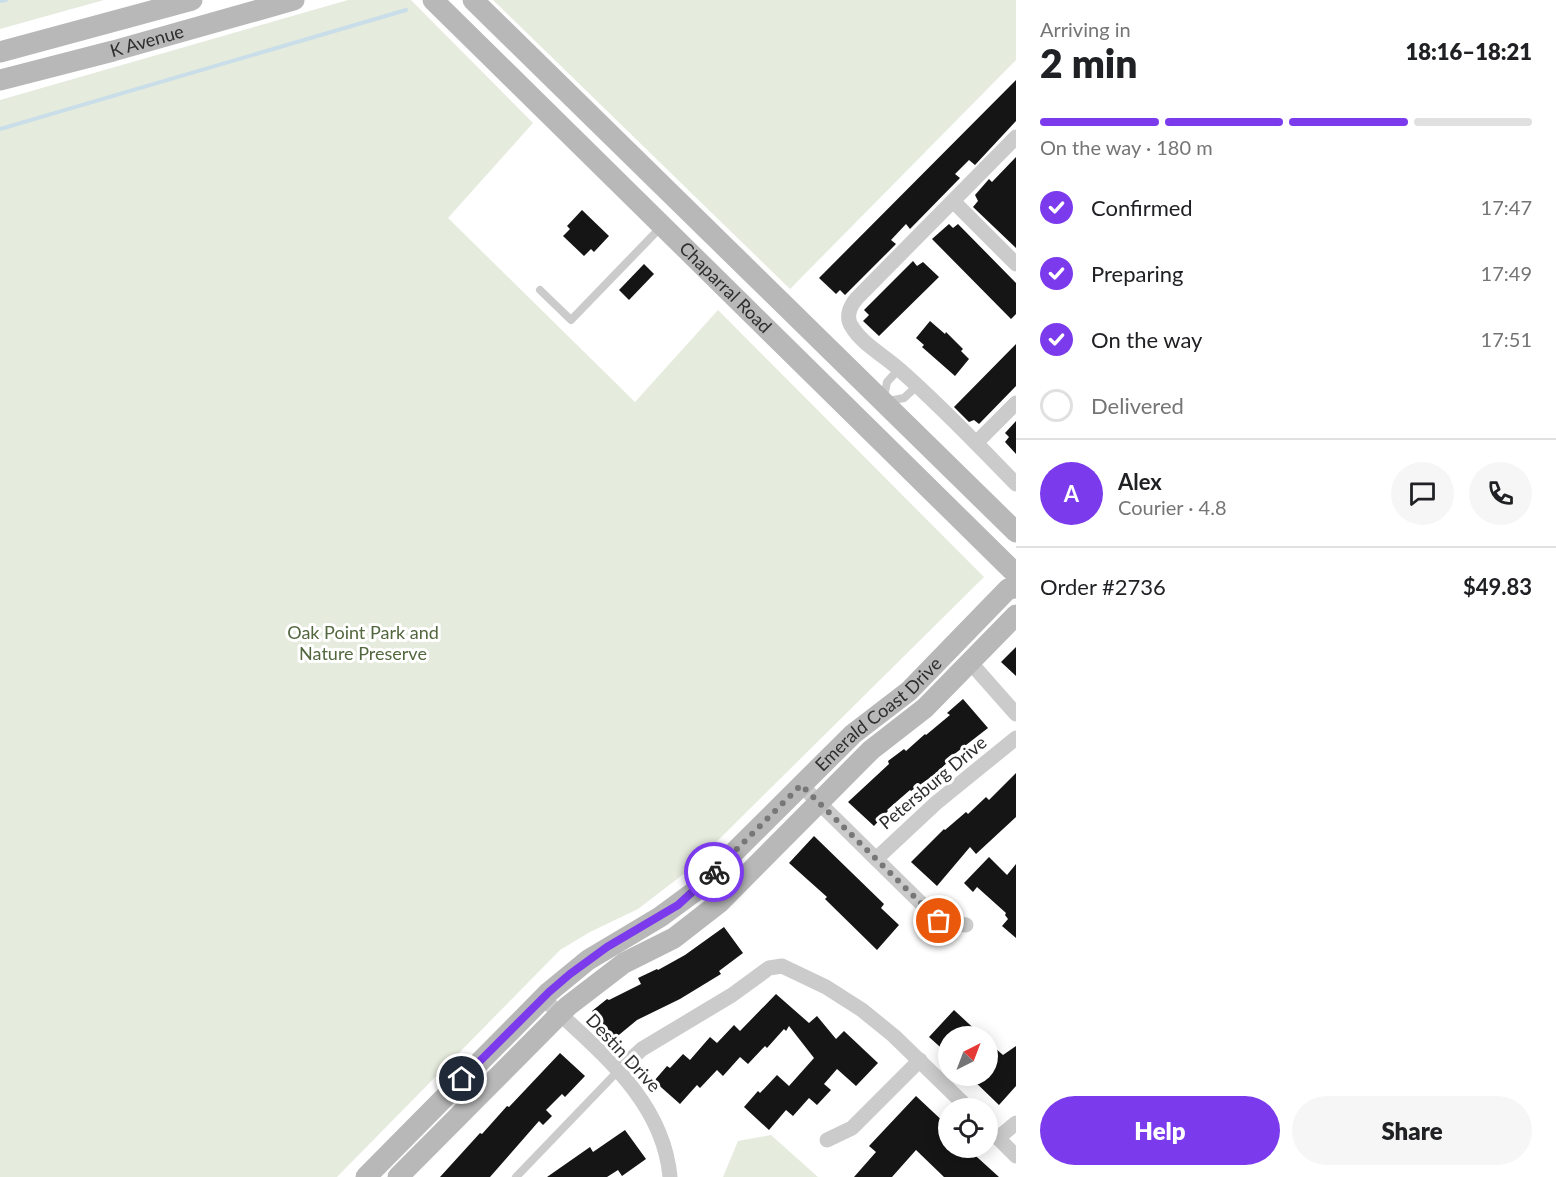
<!DOCTYPE html>
<html lang="en">
<head>
<meta charset="utf-8">
<style>
	:root { --surface:#fff; --page:#f6f6f6; --text:#202124; --muted:#757577; --line:#e0e0e0; --accent:#7c3aed }
	body { margin:0; font-family:Lato,sans-serif; background:var(--page); color:var(--text); height:100vh; display:flex; flex-direction:column; font-size:22px; white-space:nowrap }
	* { box-sizing:border-box; margin:0 }
	p { font-size:20px; color:var(--muted) }
	.icon { flex:none; width:33px; height:33px; fill:none; stroke:currentColor; stroke-width:2; stroke-linecap:round; stroke-linejoin:round }
	.map { position:relative; flex:1; overflow:hidden }
	.details { display:flex; flex-direction:column; background:var(--surface); width:540px }
	.details>* { flex:none }
	.needle { width:39px; rotate:42deg }
	.fabs { position:absolute; left:938px; top:1026px; display:grid; gap:12px }
	.fabs a { display:grid; place-items:center; width:60px; height:60px; border-radius:50%; background:var(--surface); box-shadow:0 3px 15px #0003; font-size:30px }
	.pin { position:absolute; display:grid; place-items:center; width:51px; height:51px; color:#fff; margin:-26px; border:3px solid #fff; border-radius:50%; box-shadow:0 2px 6px #0007 }
	.courier { position:absolute; display:grid; place-items:center; width:60px; height:60px; margin:-30px; border:4px solid #7c3aed; border-radius:50%; background:#fff; color:#222; box-shadow:0 2px 8px #0007 }
	.overview em { font-style:normal; font-weight:800 }
	.overview div { display:flex; flex-direction:column-reverse }
	.overview { display:flex; align-items:center; justify-content:space-between; height:102px; padding:0 24px }
	h1 { font-size:39px; font-weight:800; line-height:45px }
	.bar { display:grid; grid-template-columns:repeat(4,1fr); gap:9px 6px; align-content:center; height:72px; padding:0 24px }
	.bar i { height:8px; border-radius:4px; background:var(--line) }
	.bar .selected { background:var(--accent) }
	.bar p { grid-column:span 4 }
	.line { display:flex; align-items:center; gap:15px; padding:0 24px; border-top:2px solid var(--line) }
	.line div { flex:1 }
	.round { display:grid; place-items:center; flex:none; width:63px; height:63px; border-radius:32px; background:var(--page) }
	ol { padding:0 24px; list-style:none }
	li { display:flex; align-items:center; gap:18px; height:66px }
	li p { margin-inline-start:auto }
	li .icon { padding:6px; border-radius:50%; background:var(--accent); color:#fff; stroke-width:4 }
	li:last-child { color:var(--muted) }
	li i { width:33px; height:33px; border:3px solid var(--line); border-radius:50% }
	.cta { display:flex; gap:12px; margin-top:auto; padding:12px 24px }
	.cta a { flex:1; height:69px; border-radius:36px; background:var(--accent); color:#fff; font-size:24px; font-weight:800; line-height:69px; text-align:center }
	.cta a+a { background:var(--page); color:var(--text) }
	main { display:flex; flex:1; min-height:0 }
	.map>svg:first-child { display:block }
	.green { fill:#e5ebdd }
	.lines { fill:none; stroke-linecap:round; stroke-linejoin:round }
	.stream { stroke:#cadee9; stroke-width:4 }
	.building { fill:#151515 }
	.lane { stroke:#cbcbcb; stroke-width:8 }
	.street { stroke:#cbcbcb; stroke-width:15 }
	.secondary { stroke:#b8b8b8; stroke-width:21 }
	.done { stroke:#777; stroke-width:6; stroke-dasharray:0 10.8 }
	.route { stroke:#7c3aed; stroke-width:8 }
	.labels { text-anchor:middle; stroke-width:6; stroke-linejoin:round; paint-order:stroke }
	.street-label { font-size:18px; fill:#2e2e2e; stroke:#fff }
	.park-label { font-size:18px; fill:#52673e; stroke:#fff }
</style>
</head>
<body>
<main>
<div class="map">
<svg width="1016" height="1177" viewBox="0 0 1016 1177">
	<rect width="100%" height="100%" fill="#fff"/>
	<!-- green -->
	<g class="green">
		<path d="M0,0H104L0,29Z"/>
		<path d="M348,0H411L533,123L448,218L635,402L718,310L984,577L685,873L638,909L590,932L560,950L337,1177H0V100Z"/>
		<path d="M493,0H1016V60L790,289Z"/>
		<path d="M771,1135L818,1177H723L738,1141Z"/>
	</g>
	<g class="lines">
		<!-- stream -->
		<g class="stream">
			<path d="M0,1L6,0"/>
			<path d="M0,129L406,10"/>
		</g>
	</g>
	<!-- building -->
	<g class="building">
		<path d="M1016,80V121L975,165L969,160L955,174L960,178L910,229L906,224L891,240L896,244L845,295L840,290L836,294L819,278Z"/>
		<path d="M1016,157V248L973,207L978,201L975,195L989,179L992,182Z"/>
		<path d="M582,210L609,236L594,252L591,249L584,256L563,236L570,229L567,226Z"/>
		<path d="M949,224L953,228L958,224L1016,283V314L1011,319L932,239Z"/>
		<path d="M913,261L917,266L923,262L939,277L879,336L863,321L869,315L864,310Z"/>
		<path d="M644,264L654,274L629,300L619,290Z"/>
		<path d="M930,321L945,334L946,332L963,349L961,351L969,359L955,376L922,347L924,345L916,338Z"/>
		<path d="M1016,344V386L979,424L974,420L969,422L954,407Z"/>
		<path d="M1016,421V454L1005,442L1009,437L1005,433Z"/>
		<path d="M1016,647V676L1001,662Z"/>
		<path d="M963,699L988,728L948,759L949,761L934,775L911,791L910,790L887,810L888,811L874,826L848,802L889,764L888,761L904,749L906,751L925,734L926,735L950,715L947,713Z"/>
		<path d="M1016,773V817L976,854L970,847L937,886L911,862L944,829L945,830L966,812L968,814L986,797L989,800Z"/>
		<path d="M814,836L884,904L881,908L899,925L877,950L825,899L827,897L789,863Z"/>
		<path d="M989,857L1007,875L1016,864V938L1002,926L1008,919L1005,915L1006,913L977,887L973,892L964,883Z"/>
		<path d="M724,927L743,953L719,971L721,974L680,999L637,1020L614,1039L592,1011L607,999L609,1000L641,984L638,978L657,969L658,970L685,955Z"/>
		<path d="M776,994L809,1023L817,1016L836,1039L844,1031L878,1063L856,1086L837,1069L824,1084L831,1090L817,1105L809,1098L793,1116L786,1110L769,1130L744,1107L758,1091L760,1093L777,1075L789,1086L814,1058L789,1026L786,1031L784,1029L767,1048L765,1046L748,1064L740,1057L723,1076L717,1070L700,1088L697,1085L680,1104L654,1081L667,1066L670,1068L683,1054L690,1060L710,1037L717,1043L734,1025L740,1031Z"/>
		<path d="M954,1010L982,1036H948V1054L929,1037Z"/>
		<path d="M987,1041L1003,1055L1016,1046V1086L999,1105L969,1076H987Z"/>
		<path d="M560,1053L585,1076L565,1097L562,1094L546,1110L552,1116L543,1125L539,1121L490,1177H440L480,1133L482,1134L507,1106L509,1107Z"/>
		<path d="M916,1096L948,1126V1148H967L999,1177H944L916,1150L892,1177H854L876,1152L869,1146Z"/>
		<path d="M625,1130L646,1159L622,1176L618,1170L607,1177H547L590,1147L593,1152Z"/>
	</g>
	<g class="lines">
		<!-- lane -->
		<g class="lane">
			<path d="M540,290L571,320L661,227"/>
			<path d="M899,369L887,382L883,402L904,398L917,386"/>
			<path d="M516,1177L618,1071"/>
		</g>
		<!-- street -->
		<g class="street">
			<path d="M1016,137L857,298C850,306 845,317 852,327C863,345 885,356 900,370C941,406 978,445 1016,484"/>
			<path d="M953,201L1016,264"/>
			<path d="M976,443L1016,403"/>
			<path d="M970,662L1016,714"/>
			<path d="M801,785L939,921L966,925"/>
			<path d="M876,859L936,803L1016,738"/>
			<path d="M543,998C596,1049 663,1098 670,1177"/>
			<path d="M618,1071L642,1049L732,995L769,968L782,966L826,987L862,1010L894,1036L968,1108"/>
			<path d="M987,1127L1016,1156"/>
			<path d="M998,1138L1016,1123"/>
			<path d="M827,1140L852,1128L920,1060"/>
		</g>
		<!-- secondary -->
		<g class="secondary">
			<path id="s1" d="M433,0L1016,574"/>
			<path d="M473,0L1016,532"/>
			<path d="M0,52L192,0"/>
			<path id="s2" d="M0,80L113,51L294,0"/>
			<path id="s3" d="M366,1177L549,992L588,960L660,917L694,892L853,734L909,691L1008,589L1016,588"/>
			<path d="M398,1177L568,1006L624,963L674,938L719,903L871,750L925,708L1016,615"/>
		</g>
	</g>
	<g class="lines">
		<!-- done -->
		<path class="done" d="M714,872L801,785L939,921"/>
		<!-- route -->
		<path class="route" d="M462,1079L549,992L570,974L607,947L678,905L714,872"/>
	</g>
	<g class="labels">
		<!-- street labels -->
		<g class="street-label">
			<text dy="6" stroke="none"><textPath href="#s2" startOffset="152">K Avenue</textPath></text>
			<text dy="6" stroke="none"><textPath href="#s1" startOffset="410">Chaparral Road</textPath></text>
			<text dy="6" stroke="none"><textPath href="#s3" startOffset="693">Emerald Coast Drive</textPath></text>
			<text transform="translate(933 783) rotate(-40)" y="6">Petersburg Drive</text>
			<text transform="translate(623 1053) rotate(47)" y="6">Destin Drive</text>
		</g>
		<!-- park labels -->
		<g class="park-label">
			<text x="363" y="639">Oak Point Park and<tspan x="363" dy="21">Nature Preserve</tspan></text>
		</g>
	</g>
</svg>
<div class="fabs">
<a><svg class="needle" viewBox="-14 -14 28 28"><path d="M0-13l5 13h-10z" fill="#e53935"/><path d="M0 13l5-13h-10z" fill="#757577"/></svg></a>
<a><svg class="icon" aria-label="locate" viewBox="0 0 24 24"><circle cx="12" cy="12" r="6"/><path d="M12 2v4M12 18v4M2 12h4M18 12h4"/></svg></a>
</div>
<div class="pin" style="left:939px;top:921px;background:#ea580c"><svg class="icon" aria-label="bag" viewBox="0 0 24 24"><path d="M5 8h14l-1 12H6zM9 8a3 3 0 0 1 6 0"/></svg></div>
<div class="pin" style="left:462px;top:1079px;background:#1f2937"><svg class="icon" aria-label="home" viewBox="0 0 24 24"><path d="M3 11l9-7 9 7M6 9v11h12V9"/></svg></div>
<div class="courier" style="left:714px;top:872px"><svg class="icon" aria-label="bike" viewBox="0 0 24 24"><circle cx="6" cy="16" r="4"/><circle cx="18" cy="16" r="4"/><path d="M6 16l4-8h5l3 8M10 8l3 8H6M13 5h3"/></svg></div>
</div>
<section class="details">
<div class="overview"><div><h1>2 min</h1><p>Arriving in</p></div><em>18:16–18:21</em></div>
<div class="bar"><i class="selected"></i><i class="selected"></i><i class="selected"></i><i></i><p>On the way · 180 m</p></div>
<ol>
<li><svg class="icon" aria-label="check" viewBox="0 0 24 24"><path d="M5 12l5 5 9-10"/></svg>Confirmed<p>17:47</p></li>
<li><svg class="icon" aria-label="check" viewBox="0 0 24 24"><path d="M5 12l5 5 9-10"/></svg>Preparing<p>17:49</p></li>
<li><svg class="icon" aria-label="check" viewBox="0 0 24 24"><path d="M5 12l5 5 9-10"/></svg>On the way<p>17:51</p></li>
<li><i></i>Delivered</li>
</ol>
<div class="line" style="height:108px"><b class="round" style="background:var(--accent);color:#fff">A</b><div><b>Alex</b><p>Courier · 4.8</p></div><a class="round"><svg class="icon" aria-label="chat" viewBox="0 0 24 24"><path d="M4 5h16v11H9l-5 4z"/></svg></a><a class="round"><svg class="icon" aria-label="phone" viewBox="0 0 24 24"><path d="M5 4h4l2 5-3 2q2 4 5 5l2-3 5 2v4C11 20 4 13 5 4z"/></svg></a></div>
<div class="line" style="height:78px"><div>Order #2736</div><b>$49.83</b></div>
<div class="cta"><a>Help</a><a>Share</a></div>
</section>
</main>
</body>
</html>
